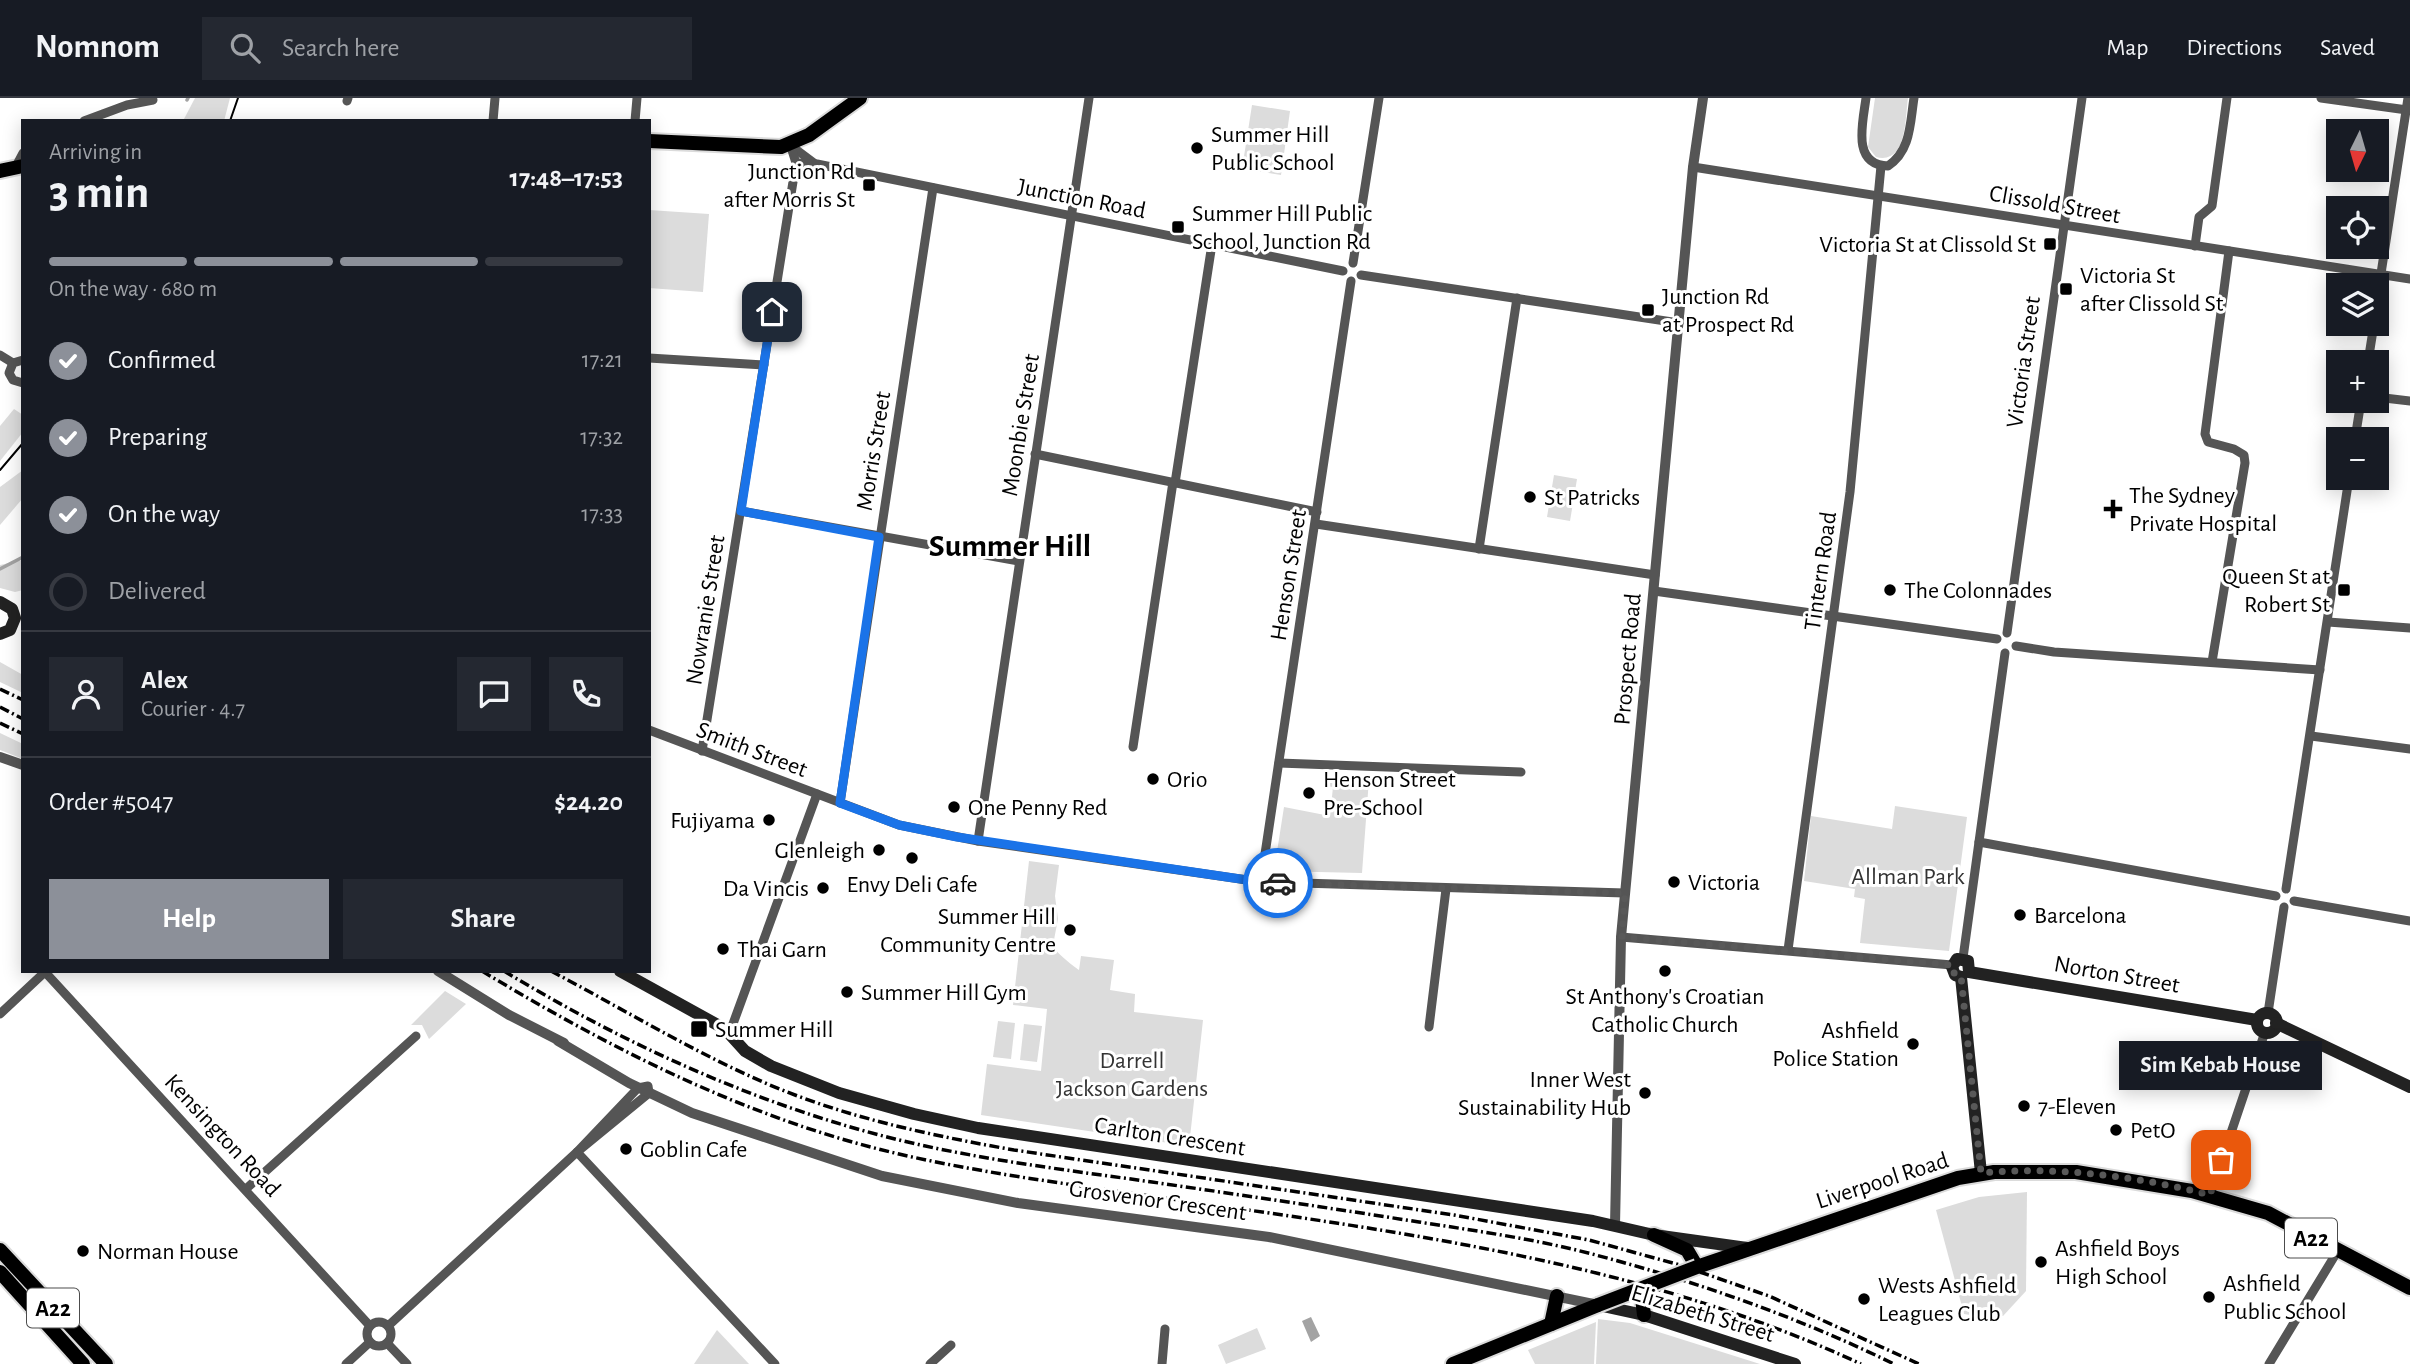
<!DOCTYPE html>
<html lang="en">
<head>
<meta charset="utf-8">
<style>
	:root { --surface:#171b24; --page:#242831; --text:#f1f3f6; --muted:#9ea1a6; --line:#363941; --accent:#8c9099 }
	body { margin:0; font-family:"Alegreya Sans",sans-serif; background:var(--page); color:var(--text); height:100vh; display:flex; flex-direction:column; font-size:26px; white-space:nowrap }
	* { box-sizing:border-box; margin:0 }
	p { font-size:23px; color:var(--muted) }
	.icon { flex:none; width:38px; height:38px; fill:none; stroke:currentColor; stroke-width:2; stroke-linecap:round; stroke-linejoin:round }
	.map { position:relative; flex:1; overflow:hidden }
	.sheet { position:absolute; left:21px; top:21px; width:630px; height:854px; display:flex; flex-direction:column; background:var(--surface); border-radius:0px; box-shadow:0 4px 18px #0003 }
	.sheet>* { flex:none }
	.needle { width:46px; rotate:185deg }
	.buttons { position:absolute; left:2326px; top:21px; display:grid; gap:14px }
	.buttons a { display:grid; place-items:center; width:63px; height:63px; border-radius:0px; background:var(--surface); box-shadow:0 4px 18px #0003; font-size:35px }
	.pin { position:absolute; display:grid; place-items:center; width:60px; height:60px; color:#fff; margin:-30px; border-radius:14px; box-shadow:0 4px 10px #0006 }
	.courier { position:absolute; display:grid; place-items:center; width:70px; height:70px; margin:-35px; border:5px solid #1a73e8; border-radius:50%; background:#fff; color:#222; box-shadow:0 2px 9px #0007 }
	.bubble { position:absolute; height:49px; border-radius:0px; background:var(--surface); box-shadow:0 4px 18px #0003; font-size:23px; font-weight:600; line-height:49px; text-align:center }
	.headline em { font-style:normal; font-weight:600 }
	.headline div { display:flex; flex-direction:column-reverse }
	.headline { display:flex; align-items:center; justify-content:space-between; height:119px; padding:0 28px }
	h1 { font-size:46px; font-weight:600; line-height:52px }
	.bar { display:grid; grid-template-columns:repeat(4,1fr); gap:10px 7px; align-content:center; height:84px; padding:0 28px }
	.bar i { height:9px; border-radius:5px; background:var(--line) }
	.bar .selected { background:var(--accent) }
	.bar p { grid-column:span 4 }
	.line { display:flex; align-items:center; gap:18px; padding:0 28px; border-top:2px solid var(--line) }
	.line div { flex:1 }
	.round { display:grid; place-items:center; flex:none; width:74px; height:74px; border-radius:0px; background:var(--page) }
	ol { padding:0 28px; list-style:none }
	li { display:flex; align-items:center; gap:21px; height:77px }
	li p { margin-inline-start:auto }
	li .icon { padding:7px; border-radius:50%; background:var(--accent); color:#fff; stroke-width:4 }
	li:last-child { color:var(--muted) }
	li i { width:38px; height:38px; border:4px solid var(--line); border-radius:50% }
	.cta { display:flex; gap:14px; margin-top:auto; padding:14px 28px }
	.cta a { flex:1; height:80px; border-radius:0px; background:var(--accent); color:#fff; font-size:28px; font-weight:600; line-height:80px; text-align:center }
	.cta a+a { background:var(--page); color:var(--text) }
	header { display:flex; align-items:center; gap:42px; box-sizing:border-box; height:98px; padding:0 35px; background:var(--surface); border-bottom:2px solid var(--line) }
	header strong { font-size:33px }
	nav { display:flex; gap:38px; margin-inline-start:auto; font-size:24px }
	.search { width:490px; height:63px; background:var(--page); display:flex; align-items:center; gap:18px; box-sizing:border-box; padding:0 24px; border-radius:0px; color:var(--muted); font-size:26px }
	.map>svg:first-child { display:block }
	.green { fill:#dcdcdc }
	.water { fill:#a3a3a3 }
	.lines { fill:none; stroke-linecap:round; stroke-linejoin:round }
	.stream { stroke:#a3a3a3; stroke-width:3.5 }
	.primary-casing { stroke:#dbdbdb; stroke-width:18 }
	.trunk-casing { stroke:#dbdbdb; stroke-width:18 }
	.minor { stroke:#555; stroke-width:9 }
	.tertiary { stroke:#555; stroke-width:10 }
	.secondary { stroke:#222; stroke-width:12 }
	.primary { stroke:#000; stroke-width:14 }
	.trunk { stroke:#000; stroke-width:14 }
	.tram { stroke:#000; stroke-width:2 }
	.rail { stroke:#000; stroke-width:3.5; stroke-dasharray:10 3.5 2 3.5; stroke-linecap:butt }
	.trunk-bridge-casing { stroke:#dbdbdb; stroke-width:18; stroke-linecap:butt }
	.trunk-bridge { stroke:#000; stroke-width:14 }
	.done { stroke:#595959; stroke-width:7; stroke-dasharray:0 12.6 }
	.route { stroke:#1a73e8; stroke-width:9 }
	.poi-dot { fill:#000; stroke:#fff; stroke-width:2.5 }
	.labels { text-anchor:middle; stroke-width:6; stroke-linejoin:round; paint-order:stroke }
	.shield { fill:#fff; stroke:#4c4c4c; stroke-width:2 }
	.shield-label { font-size:23px; font-weight:bold; fill:#000 }
	.poi-label { font-size:24px; fill:#000; stroke:#fff; text-anchor:start }
	.street-label { font-size:24px; fill:#000; stroke:#fff }
	.park-label { font-size:24px; fill:#333; stroke:#fff }
	.district-label { font-size:32px; font-weight:bold; fill:#000; stroke:#fff }
</style>
</head>
<body>
<header>
<strong>Nomnom</strong>
<div class="search"><svg class="icon" aria-label="search" viewBox="0 0 24 24"><circle cx="10" cy="10" r="6"/><path d="M15 15l6 6"/></svg>Search here</div>
<nav><a>Map</a><a>Directions</a><a>Saved</a></nav>
</header>
<div class="map">
<svg width="2410" height="1266" viewBox="0 0 2410 1266">
	<rect width="100%" height="100%" fill="#fff"/>
	<!-- green -->
	<g class="green">
		<path d="M195,0H230L224,23L184,21Z"/>
		<path d="M1875,0H1908C1905,20 1907,67 1876,59L1868,49Z"/>
		<path d="M1252,7L1290,13L1281,77L1242,71Z"/>
		<path d="M649,112L709,116L703,194L649,190Z"/>
		<path d="M14,311L23,317V334L0,363V328Z"/>
		<path d="M23,372V400L0,427V389Z"/>
		<path d="M1554,377L1577,381L1570,423L1547,419Z"/>
		<path d="M23,462V492L15,494L0,490V467Z"/>
		<path d="M0,564L23,577V595L0,584Z"/>
		<path d="M0,635L23,646V661L0,652Z"/>
		<path d="M1328,679L1369,681L1362,775L1274,773L1284,709L1330,718L1333,689L1326,688Z"/>
		<path d="M1895,708L1967,719L1949,853L1860,845L1865,801L1854,799L1855,791L1804,783L1811,718L1892,731Z"/>
		<path d="M1029,763L1059,767L1055,798L1058,821L1053,847C1055,854 1072,867 1079,872L1081,858L1114,862L1110,892L1135,896L1134,914L1203,922L1189,1048L981,1017L987,966L1041,973L1047,911L1013,907Z"/>
		<path d="M445,893L466,906L429,941L422,927H411Z"/>
		<path d="M998,923L1015,925L1011,961L993,959Z"/>
		<path d="M1024,926L1042,928L1037,964L1020,962Z"/>
		<path d="M2027,1094L2026,1193L2003,1218L1983,1219L1964,1216L1936,1112L1979,1099Z"/>
		<path d="M1598,1221L1630,1225L1760,1266H1596Z"/>
		<path d="M1596,1224L1594,1266H1535L1528,1252Z"/>
		<path d="M1257,1230L1266,1251L1226,1266L1218,1247Z"/>
		<path d="M717,1232L749,1266H694Z"/>
	</g>
	<!-- water -->
	<path class="water" d="M1311,1219L1320,1238L1311,1244L1302,1223Z"/>
	<g class="lines">
		<!-- stream -->
		<g class="stream">
			<path d="M187,2L188,0"/>
			<path d="M0,471L23,459"/>
		</g>
		<!-- primary casing -->
		<g class="primary-casing">
			<g id="primary">
				<path d="M649,43L781,49L809,37L860,0"/>
				<path d="M0,73L23,68"/>
			</g>
		</g>
		<!-- trunk casing -->
		<g class="trunk-casing">
			<g id="trunk">
				<path d="M1654,1137L1687,1152L1697,1169L1958,1080L1994,1074H2076L2192,1093L2268,1115L2410,1190"/>
				<path d="M0,1152L106,1266"/>
				<path d="M0,1174L83,1266"/>
				<path d="M1642,1200L1644,1217"/>
				<path d="M1551,1226L1557,1198"/>
				<path d="M1453,1266L1598,1207"/>
			</g>
		</g>
		<!-- minor -->
		<g class="minor">
			<path d="M1866,0C1863,24 1851,67 1888,68C1911,53 1910,25 1914,0"/>
			<path d="M2321,0L2407,12"/>
			<path d="M347,3L348,0"/>
			<path d="M84,23L127,7L153,2"/>
			<path d="M493,23L495,0"/>
			<path d="M635,23L637,0"/>
			<path d="M790,47L814,65"/>
			<path d="M796,65L817,66L1343,173"/>
			<path d="M1693,69L2410,181"/>
			<path d="M15,70L23,55"/>
			<path d="M2195,148L2199,119L2212,108L2227,0"/>
			<path d="M1353,165L1379,0"/>
			<path d="M1361,177L1679,225"/>
			<path d="M2376,208L2408,0"/>
			<path d="M0,257L13,265"/>
			<path d="M649,260L764,267"/>
			<path d="M23,262L13,265L9,275L13,282L23,285"/>
			<path d="M2368,264L2374,226"/>
			<path d="M2376,299L2410,303"/>
			<path d="M2355,341L2361,303"/>
			<path d="M1035,356L1317,414"/>
			<path d="M1175,385L1212,146"/>
			<path d="M741,413L1019,463"/>
			<path d="M1316,426L1655,477"/>
			<path d="M1479,451L1517,200"/>
			<path d="M1654,493L1997,541"/>
			<path d="M2328,524L2410,530"/>
			<path d="M2007,535L2082,0"/>
			<path d="M2016,548L2054,554L2320,572"/>
			<path d="M2212,564L2245,365L2244,357L2234,351L2208,344L2205,336L2229,153"/>
			<path d="M649,632L899,727L978,743L1254,783"/>
			<path d="M2311,638L2410,651"/>
			<path d="M1133,649L1173,384"/>
			<path d="M702,653L796,65L790,46"/>
			<path d="M1279,665L1521,674"/>
			<path d="M840,705L933,90"/>
			<path d="M978,743L1089,0"/>
			<path d="M1979,744L2276,798"/>
			<path d="M1262,776L1351,183"/>
			<circle cx="1260" cy="783" r="7"/>
			<path d="M1267,784L1625,795"/>
			<path d="M2286,791L2349,380"/>
			<path d="M2294,803L2410,823"/>
			<path d="M1621,839L1952,867"/>
			<path d="M1788,852L1850,394L1881,68"/>
			<path d="M1963,860L2005,555"/>
			<path d="M45,874L370,1228"/>
			<path d="M2268,915L2284,809"/>
			<path d="M0,916L46,873"/>
			<path d="M1429,929L1446,791"/>
			<path d="M730,934L817,696"/>
			<path d="M577,1054L775,1266"/>
			<path d="M247,1090L416,938"/>
			<path d="M2210,1097L2265,934"/>
			<circle cx="379" cy="1236" r="12"/>
			<path d="M388,1228L577,1054L638,990L648,988L649,995L577,1054"/>
			<path d="M387,1245L407,1266"/>
			<path d="M346,1266L370,1244"/>
			<path d="M930,1266L951,1247"/>
			<path d="M1162,1266L1165,1231"/>
			<path d="M2269,1266L2337,1154"/>
		</g>
		<!-- tertiary -->
		<g class="tertiary">
			<path d="M0,659L23,667"/>
			<path d="M438,873L509,917L564,945"/>
			<path d="M558,943L629,985L692,1015L882,1078L1018,1105L1269,1139L1598,1207"/>
			<path d="M1615,1127L1621,839L1693,69L1703,0"/>
		</g>
		<!-- secondary -->
		<g class="secondary">
			<path d="M0,504L12,511L15,520L10,532L0,536"/>
			<path d="M620,873L725,931L745,953L771,968L839,995L914,1016L978,1030L1593,1123L1654,1137L1747,1150"/>
			<path d="M1969,874L2257,922"/>
			<path d="M1961,879L1981,1075"/>
			<path d="M1961,879L1955,877L1952,869L1957,861L1968,863L1969,874"/>
			<circle cx="2267" cy="925" r="10"/>
			<path d="M2276,925L2410,989"/>
			<path d="M1598,1207L1644,1217L1795,1266"/>
		</g>
		<!-- primary -->
		<use href="#primary" class="primary"/>
		<!-- trunk -->
		<use href="#trunk" class="trunk"/>
		<!-- tram -->
		<g class="tram">
			<path d="M230,23L238,0"/>
			<path d="M0,372L23,345"/>
		</g>
		<!-- rail -->
		<g class="rail">
			<path d="M0,591L23,602"/>
			<path d="M0,609L23,621"/>
			<path d="M0,625L23,636"/>
			<path d="M482,873C611,951 751,1022 899,1056C986,1076 1076,1087 1164,1100C1401,1134 1642,1164 1861,1266"/>
			<path d="M504,873C626,947 760,1008 899,1042C982,1062 1067,1072 1152,1084C1241,1097 1330,1110 1419,1124C1477,1133 1535,1141 1592,1156C1695,1183 1798,1219 1894,1266"/>
			<path d="M551,873C621,910 690,952 763,984C843,1019 929,1037 1014,1052L1454,1117L1589,1142L1680,1167L1769,1198L1919,1266"/>
		</g>
		<!-- trunk-bridge casing -->
		<g class="trunk-bridge-casing">
			<path id="trunk-bridge" d="M1598,1207L1697,1169"/>
		</g>
		<!-- trunk-bridge -->
		<use href="#trunk-bridge" class="trunk-bridge"/>
	</g>
	<g class="lines">
		<!-- done -->
		<path class="done" d="M1278,785L1625,795L1622,839L1952,867L1954,875L1961,878L1981,1075C2058,1068 2136,1078 2210,1097L2221,1062"/>
		<!-- route -->
		<path class="route" d="M772,214L741,413L879,439L840,705L899,727L957,739L1254,783L1259,789L1267,784L1278,785"/>
	</g>
	<!-- markers -->
	<g class="poi-dot">
		<circle cx="1197" cy="50" r="7"/>
		<rect x="862" y="80" width="14" height="14" rx="3.5"/>
		<rect x="1171" y="122" width="14" height="14" rx="3.5"/>
		<rect x="2043" y="139" width="14" height="14" rx="3.5"/>
		<rect x="2059" y="184" width="14" height="14" rx="3.5"/>
		<rect x="1641" y="205" width="14" height="14" rx="3.5"/>
		<circle cx="1530" cy="399" r="7"/>
		<path d="M2109.5 400.5h7v7h7v7h-7v7h-7v-7h-7v-7h7z"/>
		<circle cx="1890" cy="492" r="7"/>
		<rect x="2337" y="485" width="14" height="14" rx="3.5"/>
		<circle cx="1153" cy="681" r="7"/>
		<circle cx="1309" cy="695" r="7"/>
		<circle cx="954" cy="709" r="7"/>
		<circle cx="769" cy="722" r="7"/>
		<circle cx="879" cy="752" r="7"/>
		<circle cx="912" cy="760" r="7"/>
		<circle cx="1674" cy="784" r="7"/>
		<circle cx="823" cy="790" r="7"/>
		<circle cx="2020" cy="817" r="7"/>
		<circle cx="1070" cy="832" r="7"/>
		<circle cx="723" cy="851" r="7"/>
		<circle cx="1665" cy="873" r="7"/>
		<circle cx="847" cy="894" r="7"/>
		<rect x="690" y="922" width="18" height="18" rx="3.5"/>
		<circle cx="1913" cy="946" r="7"/>
		<circle cx="1645" cy="995" r="7"/>
		<circle cx="2024" cy="1008" r="7"/>
		<circle cx="2116" cy="1032" r="7"/>
		<circle cx="626" cy="1051" r="7"/>
		<circle cx="83" cy="1153" r="7"/>
		<circle cx="2041" cy="1164" r="7"/>
		<circle cx="2209" cy="1199" r="7"/>
		<circle cx="1864" cy="1201" r="7"/>
	</g>
	<g class="labels">
		<!-- shield labels -->
		<g class="shield">
			<rect x="2285" y="1120.5" width="52" height="39" rx="5"/>
			<rect x="27" y="1190.5" width="52" height="39" rx="5"/>
		</g>
		<g class="shield-label">
			<text x="2311" y="1148">A22</text>
			<text x="53" y="1218">A22</text>
		</g>
		<!-- poi labels -->
		<g class="poi-label">
			<text x="1211" y="44">Summer Hill<tspan x="1211" dy="28">Public School</tspan></text>
			<text x="855" y="81" text-anchor="end">Junction Rd<tspan x="855" dy="28">after Morris St</tspan></text>
			<text x="1192" y="123">Summer Hill Public<tspan x="1192" dy="28">School, Junction Rd</tspan></text>
			<text x="2036" y="154" text-anchor="end">Victoria St at Clissold St</text>
			<text x="2080" y="185">Victoria St<tspan x="2080" dy="28">after Clissold St</tspan></text>
			<text x="1662" y="206">Junction Rd<tspan x="1662" dy="28">at Prospect Rd</tspan></text>
			<text x="2129" y="405">The Sydney<tspan x="2129" dy="28">Private Hospital</tspan></text>
			<text x="1544" y="407">St Patricks</text>
			<text x="2330" y="486" text-anchor="end">Queen St at<tspan x="2330" dy="28">Robert St</tspan></text>
			<text x="1904" y="500">The Colonnades</text>
			<text x="1167" y="689">Orio</text>
			<text x="1323" y="689">Henson Street<tspan x="1323" dy="28">Pre-School</tspan></text>
			<text x="968" y="717">One Penny Red</text>
			<text x="755" y="730" text-anchor="end">Fujiyama</text>
			<text x="865" y="760" text-anchor="end">Glenleigh</text>
			<text x="1688" y="792">Victoria</text>
			<text x="912" y="794" text-anchor="middle">Envy Deli Cafe</text>
			<text x="809" y="798" text-anchor="end">Da Vincis</text>
			<text x="2034" y="825">Barcelona</text>
			<text x="1056" y="826" text-anchor="end">Summer Hill<tspan x="1056" dy="28">Community Centre</tspan></text>
			<text x="737" y="859">Thai Garn</text>
			<text x="861" y="902">Summer Hill Gym</text>
			<text x="1665" y="906" text-anchor="middle">St Anthony's Croatian<tspan x="1665" dy="28">Catholic Church</tspan></text>
			<text x="715" y="939">Summer Hill</text>
			<text x="1899" y="940" text-anchor="end">Ashfield<tspan x="1899" dy="28">Police Station</tspan></text>
			<text x="1631" y="989" text-anchor="end">Inner West<tspan x="1631" dy="28">Sustainability Hub</tspan></text>
			<text x="2038" y="1016">7-Eleven</text>
			<text x="2130" y="1040">PetO</text>
			<text x="640" y="1059">Goblin Cafe</text>
			<text x="2055" y="1158">Ashfield Boys<tspan x="2055" dy="28">High School</tspan></text>
			<text x="97" y="1161">Norman House</text>
			<text x="2223" y="1193">Ashfield<tspan x="2223" dy="28">Public School</tspan></text>
			<text x="1878" y="1195">Wests Ashfield<tspan x="1878" dy="28">Leagues Club</tspan></text>
		</g>
		<!-- street labels -->
		<g class="street-label">
			<text transform="translate(1082 100) rotate(11)" y="8">Junction Road</text>
			<text transform="translate(2055 106) rotate(10)" y="8">Clissold Street</text>
			<text transform="translate(2023 264) rotate(-82)" y="8">Victoria Street</text>
			<text transform="translate(1020 327) rotate(-81)" y="8">Moonbie Street</text>
			<text transform="translate(873 353) rotate(-81)" y="8">Morris Street</text>
			<text transform="translate(1820 473) rotate(-82)" y="8">Tintern Road</text>
			<text transform="translate(1288 477) rotate(-81)" y="8">Henson Street</text>
			<text transform="translate(705 512) rotate(-81)" y="8">Nowranie Street</text>
			<text transform="translate(1627 561) rotate(-85)" y="8">Prospect Road</text>
			<text transform="translate(752 651) rotate(21)" y="8">Smith Street</text>
			<text transform="translate(2117 876) rotate(10)" y="8">Norton Street</text>
			<text transform="translate(223 1037) rotate(47)" y="8">Kensington Road</text>
			<text transform="translate(1170 1038) rotate(9)" y="8">Carlton Crescent</text>
			<text transform="translate(1882 1082) rotate(-18)" y="8">Liverpool Road</text>
			<text transform="translate(1158 1102) rotate(8)" y="8">Grosvenor Crescent</text>
			<text transform="translate(1703 1215) rotate(17)" y="8">Elizabeth Street</text>
		</g>
		<!-- park labels -->
		<g class="park-label">
			<text x="1908" y="786">Allman Park</text>
			<text x="1132" y="970">Darrell<tspan x="1132" dy="28">Jackson Gardens</tspan></text>
		</g>
		<!-- district labels -->
		<g class="district-label">
			<text x="1010" y="458">Summer Hill</text>
		</g>
	</g>
</svg>
<div class="buttons">
<a><svg class="needle" viewBox="-14 -14 28 28"><path d="M0-13l5 13h-10z" fill="#e53935"/><path d="M0 13l5-13h-10z" fill="#9ea1a6"/></svg></a>
<a><svg class="icon" aria-label="locate" viewBox="0 0 24 24"><circle cx="12" cy="12" r="6"/><path d="M12 2v4M12 18v4M2 12h4M18 12h4"/></svg></a>
<a><svg class="icon" aria-label="layers" viewBox="0 0 24 24"><path d="M12 4l9 5-9 5-9-5zM3 14l9 5 9-5"/></svg></a>
<a>+</a>
<a>−</a>
</div>
<div class="pin" style="left:2221px;top:1062px;background:#ea580c"><svg class="icon" aria-label="bag" viewBox="0 0 24 24"><path d="M5 8h14l-1 12H6zM9 8a3 3 0 0 1 6 0"/></svg></div>
<div class="pin" style="left:772px;top:214px;background:#1f2937"><svg class="icon" aria-label="home" viewBox="0 0 24 24"><path d="M3 11l9-7 9 7M6 9v11h12V9"/></svg></div>
<div class="courier" style="left:1278px;top:785px"><svg class="icon" aria-label="car" viewBox="0 0 24 24"><path d="M5 17H2v-5l4-1 3-4h7l3 4 3 1v5h-3M9 17h6M6 11h13"/><circle cx="7" cy="17" r="2"/><circle cx="17" cy="17" r="2"/></svg></div>
<div class="bubble" style="left:2119px;top:943px;width:203px">Sim Kebab House</div>
<section class="sheet">
<div class="headline"><div><h1>3 min</h1><p>Arriving in</p></div><em>17:48–17:53</em></div>
<div class="bar"><i class="selected"></i><i class="selected"></i><i class="selected"></i><i></i><p>On the way · 680 m</p></div>
<ol>
<li><svg class="icon" aria-label="check" viewBox="0 0 24 24"><path d="M5 12l5 5 9-10"/></svg>Confirmed<p>17:21</p></li>
<li><svg class="icon" aria-label="check" viewBox="0 0 24 24"><path d="M5 12l5 5 9-10"/></svg>Preparing<p>17:32</p></li>
<li><svg class="icon" aria-label="check" viewBox="0 0 24 24"><path d="M5 12l5 5 9-10"/></svg>On the way<p>17:33</p></li>
<li><i></i>Delivered</li>
</ol>
<div class="line" style="height:126px"><a class="round"><svg class="icon" aria-label="person" viewBox="0 0 24 24"><circle cx="12" cy="8" r="4"/><path d="M4 21q1-7 8-7t8 7"/></svg></a><div><b>Alex</b><p>Courier · 4.7</p></div><a class="round"><svg class="icon" aria-label="chat" viewBox="0 0 24 24"><path d="M4 5h16v11H9l-5 4z"/></svg></a><a class="round"><svg class="icon" aria-label="phone" viewBox="0 0 24 24"><path d="M5 4h4l2 5-3 2q2 4 5 5l2-3 5 2v4C11 20 4 13 5 4z"/></svg></a></div>
<div class="line" style="height:91px"><div>Order #5047</div><b>$24.20</b></div>
<div class="cta"><a>Help</a><a>Share</a></div>
</section>
</div>
</body>
</html>
